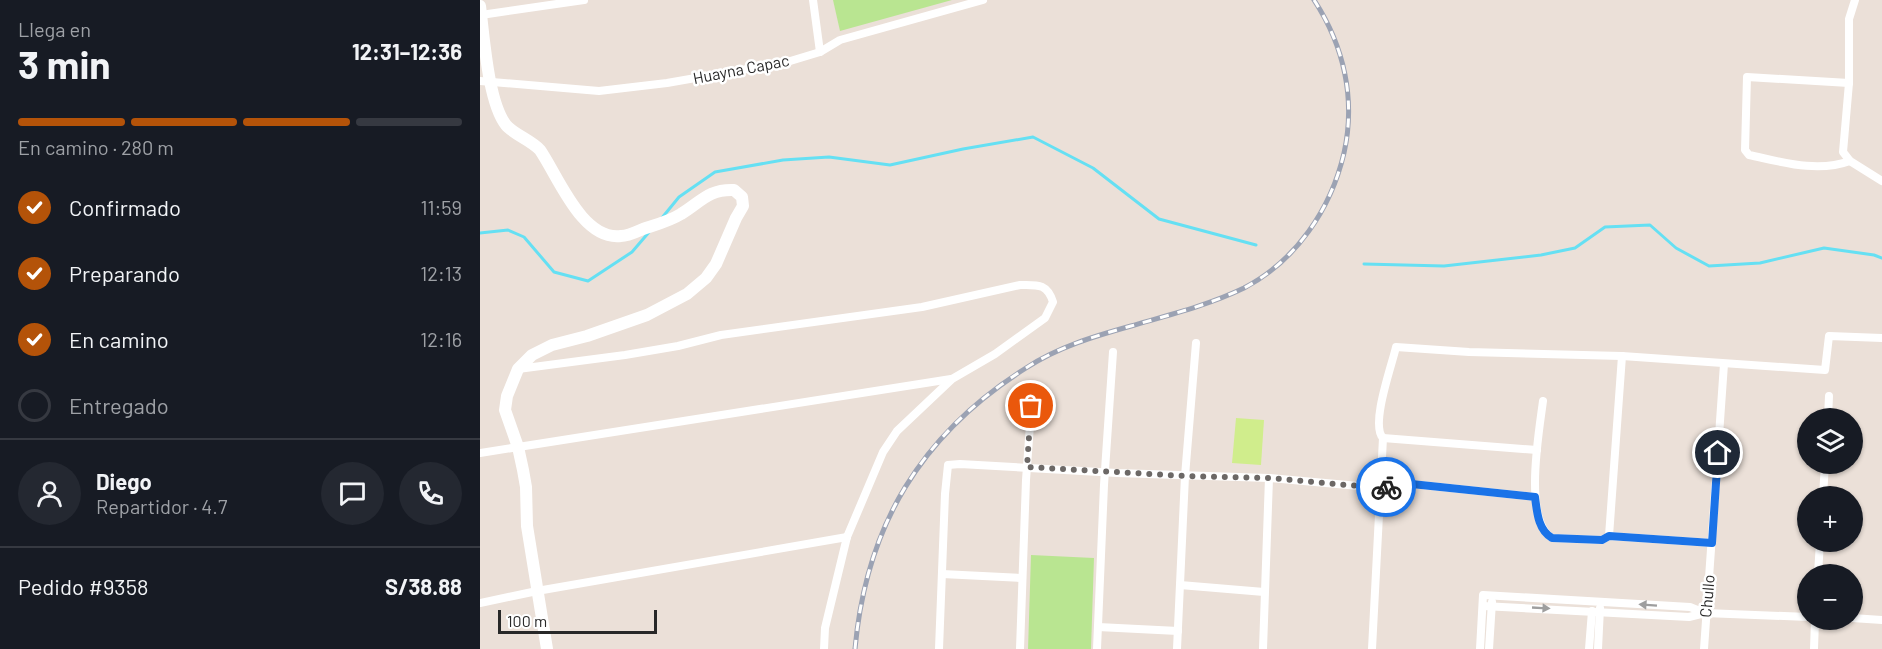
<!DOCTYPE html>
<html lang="es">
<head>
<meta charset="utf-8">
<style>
	:root { --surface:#171b24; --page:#242831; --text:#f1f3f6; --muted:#9ea1a6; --line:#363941; --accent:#b45309 }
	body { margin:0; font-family:Barlow,sans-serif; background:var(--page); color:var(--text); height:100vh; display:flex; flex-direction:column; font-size:22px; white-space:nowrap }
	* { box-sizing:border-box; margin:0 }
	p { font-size:20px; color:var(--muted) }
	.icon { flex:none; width:33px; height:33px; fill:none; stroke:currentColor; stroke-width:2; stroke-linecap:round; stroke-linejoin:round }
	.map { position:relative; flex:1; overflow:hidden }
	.details { display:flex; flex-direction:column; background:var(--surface); width:480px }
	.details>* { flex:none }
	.controls { position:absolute; left:1317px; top:408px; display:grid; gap:12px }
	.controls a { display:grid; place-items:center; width:66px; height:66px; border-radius:50%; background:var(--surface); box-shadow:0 2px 4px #0004; font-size:30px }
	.scale { position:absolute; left:18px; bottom:15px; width:159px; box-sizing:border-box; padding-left:6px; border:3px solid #282828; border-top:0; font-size:16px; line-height:21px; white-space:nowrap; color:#282828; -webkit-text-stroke:4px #fff; paint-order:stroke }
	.pin { position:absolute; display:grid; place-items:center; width:51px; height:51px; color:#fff; margin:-26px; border:3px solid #fff; border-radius:50%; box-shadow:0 2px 6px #0007 }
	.courier { position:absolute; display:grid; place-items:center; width:60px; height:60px; margin:-30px; border:4px solid #1a73e8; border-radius:50%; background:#fff; color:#222; box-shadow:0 2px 8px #0007 }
	.summary em { font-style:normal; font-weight:700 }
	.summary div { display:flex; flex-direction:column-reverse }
	.summary { display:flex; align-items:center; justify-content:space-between; height:102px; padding:0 18px }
	h1 { font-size:39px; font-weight:700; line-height:45px }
	.bar { display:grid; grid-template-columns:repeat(4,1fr); gap:9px 6px; align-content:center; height:72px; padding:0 18px }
	.bar i { height:8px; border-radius:4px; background:var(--line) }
	.bar .current { background:var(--accent) }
	.bar p { grid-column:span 4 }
	.line { display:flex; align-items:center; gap:15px; padding:0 18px; border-top:2px solid var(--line) }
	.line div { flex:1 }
	.round { display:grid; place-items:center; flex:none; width:63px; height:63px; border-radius:32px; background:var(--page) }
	ol { padding:0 18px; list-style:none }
	li { display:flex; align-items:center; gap:18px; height:66px }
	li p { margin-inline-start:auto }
	li .icon { padding:6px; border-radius:50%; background:var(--accent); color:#fff; stroke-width:4 }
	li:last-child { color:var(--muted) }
	li i { width:33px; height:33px; border:3px solid var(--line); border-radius:50% }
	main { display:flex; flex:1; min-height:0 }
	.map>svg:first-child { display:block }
	.green { fill:#b9e591 }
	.pitch { fill:#d0ed8c }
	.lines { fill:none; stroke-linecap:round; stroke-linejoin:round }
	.stream { stroke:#65e0f3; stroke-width:3 }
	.street { stroke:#fff; stroke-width:8 }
	.secondary { stroke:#fff; stroke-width:12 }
	.rail-casing { stroke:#9ba2b3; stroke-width:5 }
	.rail { stroke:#fff; stroke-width:3; stroke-dasharray:9; stroke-linecap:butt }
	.oneway { fill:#9e9e9e }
	.done { stroke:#6c6866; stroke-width:6; stroke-dasharray:0 10.8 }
	.route { stroke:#1a73e8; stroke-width:8 }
	.labels { text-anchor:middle; stroke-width:5; stroke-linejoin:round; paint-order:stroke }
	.street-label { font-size:16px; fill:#282828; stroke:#fff }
</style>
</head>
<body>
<main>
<section class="details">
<div class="summary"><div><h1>3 min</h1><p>Llega en</p></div><em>12:31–12:36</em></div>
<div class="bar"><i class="current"></i><i class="current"></i><i class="current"></i><i></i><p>En camino · 280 m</p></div>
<ol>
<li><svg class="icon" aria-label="check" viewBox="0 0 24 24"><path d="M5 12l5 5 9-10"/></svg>Confirmado<p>11:59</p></li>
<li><svg class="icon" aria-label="check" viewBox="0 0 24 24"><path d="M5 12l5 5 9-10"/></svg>Preparando<p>12:13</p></li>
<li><svg class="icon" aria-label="check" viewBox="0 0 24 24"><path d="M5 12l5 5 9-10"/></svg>En camino<p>12:16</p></li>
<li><i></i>Entregado</li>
</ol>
<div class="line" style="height:108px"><a class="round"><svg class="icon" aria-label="person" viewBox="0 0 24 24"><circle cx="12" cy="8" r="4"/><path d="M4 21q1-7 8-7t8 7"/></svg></a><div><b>Diego</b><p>Repartidor · 4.7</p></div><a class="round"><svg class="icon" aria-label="chat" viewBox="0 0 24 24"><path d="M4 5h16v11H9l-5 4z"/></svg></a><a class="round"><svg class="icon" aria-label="phone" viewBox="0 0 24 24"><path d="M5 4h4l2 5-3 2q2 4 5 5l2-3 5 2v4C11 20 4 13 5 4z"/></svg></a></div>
<div class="line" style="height:78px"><div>Pedido #9358</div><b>S/38.88</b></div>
</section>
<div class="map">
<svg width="1402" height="649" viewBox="0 0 1402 649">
	<rect width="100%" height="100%" fill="#ebe0d8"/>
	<!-- green -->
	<g class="green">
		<path d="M353,0H472L360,31Z"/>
		<path d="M551,555L614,558L611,649H548Z"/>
	</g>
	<!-- pitch -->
	<path class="pitch" d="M756,418L784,420L781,465L752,463Z"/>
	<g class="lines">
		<!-- stream -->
		<g class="stream">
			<path d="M181,219L199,197L235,172L303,160L349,157L410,165L483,149L553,137L613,168L679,219L776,245"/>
			<path d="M0,233L28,230L44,237L74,272L108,281L152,252L170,231"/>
			<path d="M884,264L964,266L1061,255L1095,248L1125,227L1170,225L1196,248L1229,266L1280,263L1344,248L1394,255L1402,258"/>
		</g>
		<!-- street -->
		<g class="street">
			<path d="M333,0L340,52"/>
			<path d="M1375,0L1369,19V83L1363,152L1370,161L1402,181"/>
			<path d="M1,15L104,0"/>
			<path d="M0,81L119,91L187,83L307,62L340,52L360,40L503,0"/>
			<path d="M1369,83L1267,77L1265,150L1269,155C1302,162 1337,173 1370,161"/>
			<path d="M38,369L145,355L198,346L241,335L442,307L540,285C557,285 567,283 573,302L565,318L515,354L472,379L417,431L403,452L367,537L345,628L344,649"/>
			<path d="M1063,401C1059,432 1043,520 1072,538L1122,540L1129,536L1232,543"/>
			<path d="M1348,418L1349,396"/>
			<path d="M903,438L1057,450"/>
			<path d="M0,453L471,379"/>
			<path d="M1343,496L1345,464"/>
			<path d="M1129,536L1142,356"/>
			<path d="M462,574L542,578"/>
			<path d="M1338,574L1340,542"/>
			<path d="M700,585L784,592"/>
			<path d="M0,603L57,591L367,537"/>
			<path d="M1003,606L1209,617L1225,613L1328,617"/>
			<path d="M1372,618L1402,620"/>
			<path d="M618,627L698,631"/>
			<path d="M459,649L465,494L468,465L480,464L637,473L789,478L901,488L922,483L1055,497"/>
			<path d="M540,649L546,480L553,384"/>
			<path d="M617,649L624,485L633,352"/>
			<path d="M697,649L705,476L716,343"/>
			<path d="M783,649L789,478"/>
			<path d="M892,649L903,438C890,425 912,365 916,347L989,352L1142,356L1345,370L1349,336L1402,338"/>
			<path d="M1000,649L1003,595L1210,607L1225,613"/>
			<path d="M1009,649L1012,602"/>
			<path d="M1109,649L1112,611"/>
			<path d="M1118,649L1120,608"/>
			<path d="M1224,649L1244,364"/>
			<path d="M1334,649L1335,620"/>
		</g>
		<!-- secondary -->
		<path class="secondary" d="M0,6C4,37 8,102 26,125C33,134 51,140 60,150C78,176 102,241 141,236C148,236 156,232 163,229C175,225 190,221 201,214C221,202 228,189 254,190L262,197L263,206L256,218L236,264L226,278L207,294L167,315L107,336L72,345L52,355L38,369L27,396L25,410L38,447L43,470L46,487L47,526L67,649"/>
		<!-- rail casing -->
		<g class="rail-casing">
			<path id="rail" d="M375,649C386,526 441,434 546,368C578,347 615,336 651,326C689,315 729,305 764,288C816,261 851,209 864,153C876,99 864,46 834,0"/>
		</g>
		<!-- rail -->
		<use href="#rail" class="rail"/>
	</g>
	<!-- one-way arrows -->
	<defs><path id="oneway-solid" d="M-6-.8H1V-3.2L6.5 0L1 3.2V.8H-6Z" transform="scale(1.5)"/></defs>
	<g class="oneway">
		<use href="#oneway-solid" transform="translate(1168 605) rotate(-176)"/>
		<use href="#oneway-solid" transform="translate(1061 608) rotate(3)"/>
	</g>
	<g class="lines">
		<!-- done -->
		<path class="done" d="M551,406L547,467L705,476L789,478L901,488L906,487"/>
		<!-- route -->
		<path class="route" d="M906,487L922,483L1055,497C1057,512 1058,530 1072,538L1122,540L1129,536L1232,543L1238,453"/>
	</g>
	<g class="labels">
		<!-- street labels -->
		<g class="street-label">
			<text transform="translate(261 69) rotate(-11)" y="6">Huayna Capac</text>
			<text transform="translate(1227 596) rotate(-85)" y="6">Chullo</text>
		</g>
	</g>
</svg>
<div class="controls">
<a><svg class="icon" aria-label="layers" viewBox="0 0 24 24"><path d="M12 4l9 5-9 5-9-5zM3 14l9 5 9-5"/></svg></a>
<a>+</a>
<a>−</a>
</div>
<div class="scale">100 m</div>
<div class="pin" style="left:551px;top:406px;background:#ea580c"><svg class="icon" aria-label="bag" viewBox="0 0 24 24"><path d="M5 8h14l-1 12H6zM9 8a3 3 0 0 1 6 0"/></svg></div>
<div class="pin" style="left:1238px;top:453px;background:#1f2937"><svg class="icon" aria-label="home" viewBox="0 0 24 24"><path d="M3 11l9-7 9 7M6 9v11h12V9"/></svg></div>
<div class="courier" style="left:906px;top:487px"><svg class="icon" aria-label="bike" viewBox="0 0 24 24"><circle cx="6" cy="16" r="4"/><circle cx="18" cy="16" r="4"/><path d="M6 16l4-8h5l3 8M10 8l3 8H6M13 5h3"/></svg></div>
</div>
</main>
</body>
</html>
